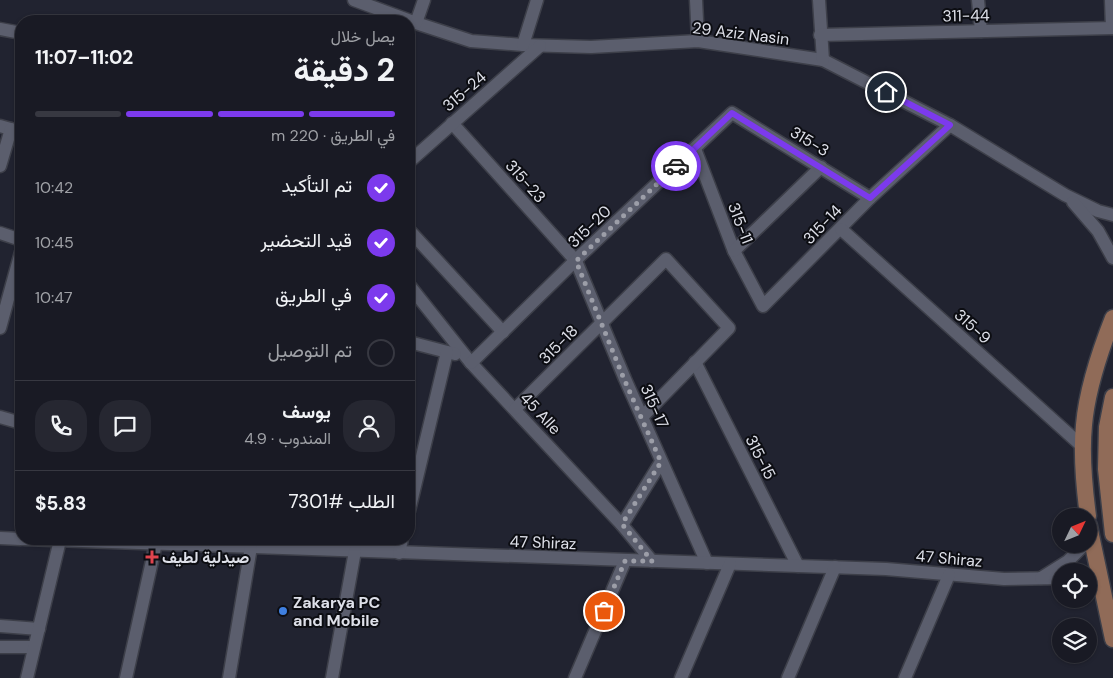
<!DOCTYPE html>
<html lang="ar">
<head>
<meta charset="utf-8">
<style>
	:root { --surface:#191a24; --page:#262731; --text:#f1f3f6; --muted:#9fa1a6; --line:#373841; --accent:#7c3aed }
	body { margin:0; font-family:"DM Sans",Vazirmatn,sans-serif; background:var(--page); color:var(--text); direction:rtl; height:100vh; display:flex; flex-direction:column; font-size:19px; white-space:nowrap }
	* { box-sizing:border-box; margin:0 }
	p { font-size:16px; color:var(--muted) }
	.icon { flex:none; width:28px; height:28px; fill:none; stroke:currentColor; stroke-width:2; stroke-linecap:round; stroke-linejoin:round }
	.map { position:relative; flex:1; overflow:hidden; direction:ltr }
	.sheet { position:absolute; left:15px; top:15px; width:400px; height:530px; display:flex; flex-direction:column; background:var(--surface); border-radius:20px; box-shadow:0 1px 4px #0004,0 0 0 1px var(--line); direction:rtl }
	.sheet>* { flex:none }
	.needle { width:32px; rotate:47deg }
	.tools { position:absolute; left:1052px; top:508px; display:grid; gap:10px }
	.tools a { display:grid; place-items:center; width:45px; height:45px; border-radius:50%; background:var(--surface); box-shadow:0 1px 4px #0004,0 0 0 1px var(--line); font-size:25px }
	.pin { position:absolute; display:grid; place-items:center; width:42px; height:42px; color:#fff; margin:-21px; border:2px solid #fff; border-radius:50%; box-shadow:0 1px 5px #0007 }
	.courier { position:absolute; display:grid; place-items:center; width:50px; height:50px; margin:-25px; border:4px solid #7c3aed; border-radius:50%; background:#fff; color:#222; box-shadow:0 1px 6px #0007 }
	.summary em { font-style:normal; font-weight:700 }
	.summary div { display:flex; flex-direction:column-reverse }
	.summary { display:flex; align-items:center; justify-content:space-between; height:85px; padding:0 20px }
	h1 { font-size:32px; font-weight:700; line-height:38px }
	.bar { display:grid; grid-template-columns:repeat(4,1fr); gap:8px 5px; align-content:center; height:60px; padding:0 20px }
	.bar i { height:6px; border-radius:4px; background:var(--line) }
	.bar .active { background:var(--accent) }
	.bar p { grid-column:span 4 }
	.line { display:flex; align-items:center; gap:12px; padding:0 20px; border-top:1px solid var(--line) }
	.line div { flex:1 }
	.round { display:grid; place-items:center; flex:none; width:52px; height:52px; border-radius:20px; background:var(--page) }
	ol { padding:0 20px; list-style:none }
	li { display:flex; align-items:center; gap:15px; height:55px }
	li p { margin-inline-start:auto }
	li .icon { padding:5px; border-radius:50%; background:var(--accent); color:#fff; stroke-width:4 }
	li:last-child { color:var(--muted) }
	li i { width:28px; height:28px; border:2px solid var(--line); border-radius:50% }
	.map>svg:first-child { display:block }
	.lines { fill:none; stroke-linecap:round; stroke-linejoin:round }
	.minor-casing { stroke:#3d3f49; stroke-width:15 }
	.major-casing { stroke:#3d3f49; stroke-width:19 }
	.minor { stroke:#5b5e6d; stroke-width:12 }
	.major { stroke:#906b58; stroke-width:16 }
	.done { stroke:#9c9ea8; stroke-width:5; stroke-dasharray:0 9 }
	.route { stroke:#7c3aed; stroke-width:6 }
	.health-dot { fill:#e0444e; stroke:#0c0d12; stroke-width:2 }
	.shop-dot { fill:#3f7fe0; stroke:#0c0d12; stroke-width:2 }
	.labels { text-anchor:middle; stroke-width:4; stroke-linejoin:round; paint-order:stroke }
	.street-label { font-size:16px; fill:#dee0e9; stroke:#0c0d12 }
	.poi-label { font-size:16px; font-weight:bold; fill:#dee0e9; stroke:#0c0d12; text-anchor:start }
</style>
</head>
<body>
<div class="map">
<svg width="1113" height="678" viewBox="0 0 1113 678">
	<rect width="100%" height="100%" fill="#212330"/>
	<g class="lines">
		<!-- minor casing -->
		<g class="minor-casing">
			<g id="minor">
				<path d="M354,0L416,23L471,41L523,45L591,47L698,41L823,60L950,125L1065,195L1098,211L1113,215"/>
				<path d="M696,0L698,41"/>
				<path d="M819,0L823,60"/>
				<path d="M978,0L981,31"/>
				<path d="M1111,0L1112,28"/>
				<path d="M416,23L424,0"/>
				<path d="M0,29L21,33"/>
				<path d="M820,35L1113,28"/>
				<path d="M523,45L537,0"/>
				<path d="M452,123L576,261L625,379L707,563"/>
				<path d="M0,126L21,132"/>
				<path d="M695,149L734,251L763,306L870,198L950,125"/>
				<path d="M409,162L540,46"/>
				<path d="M0,166L11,129"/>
				<path d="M1073,202L1098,231L1113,258"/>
				<path d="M841,229L1083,447"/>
				<path d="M409,230L503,332"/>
				<path d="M0,233L21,240"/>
				<path d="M734,251L821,167"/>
				<path d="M409,285L471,363L622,525L652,561"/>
				<path d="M0,328L21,252"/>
				<path d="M409,342L455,354"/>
				<path d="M695,362L798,566"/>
				<path d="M471,363L582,254L732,113L870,198"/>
				<path d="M515,409L666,259L729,328L642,417"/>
				<path d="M0,417L21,423"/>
				<path d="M409,511L447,352"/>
				<path d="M622,525L661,462"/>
				<path d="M0,538L21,539"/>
				<path d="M24,539L886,569L1004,579L1061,578"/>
				<path d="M399,553L402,539"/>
				<path d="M1041,578L1068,561L1085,544"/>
				<path d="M0,626L39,629"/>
				<path d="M0,647H34"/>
				<path d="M27,678L60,540"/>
				<path d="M126,678L156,543"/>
				<path d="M229,678L251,547"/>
				<path d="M332,678L355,551"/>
				<path d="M575,678L625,561"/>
				<path d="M681,678L730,564"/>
				<path d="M788,678L835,567"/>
				<path d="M905,678L949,575"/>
			</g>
		</g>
		<!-- major casing -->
		<g class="major-casing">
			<g id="major">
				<path d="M1113,397L1107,427L1106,469L1113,534"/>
				<path d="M1088,516C1084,486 1081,455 1084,425C1087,389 1100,351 1113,318"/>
				<path d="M1089,526L1113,639"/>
			</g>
		</g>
		<!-- minor -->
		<use href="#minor" class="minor"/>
		<!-- major -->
		<use href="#major" class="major"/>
	</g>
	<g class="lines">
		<!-- done -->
		<path class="done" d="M604,611L625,561H652L622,524L661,462L624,379L576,261L676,166"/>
		<!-- route -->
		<path class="route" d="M676,166L732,113L870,198L950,125L886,92"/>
	</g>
	<!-- markers -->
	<path class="health-dot" d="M149.5 549.5h5v5h5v5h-5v5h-5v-5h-5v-5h5z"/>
	<circle class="shop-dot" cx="283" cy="611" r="5"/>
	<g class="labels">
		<!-- street labels -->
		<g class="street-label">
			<text transform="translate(966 15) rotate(-1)" y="6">311-44</text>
			<text transform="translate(741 33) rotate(7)" y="6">29 Aziz Nasin</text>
			<text transform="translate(464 91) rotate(-41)" y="6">315-24</text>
			<text transform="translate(810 141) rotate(31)" y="6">315-3</text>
			<text transform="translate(526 181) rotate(48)" y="6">315-23</text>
			<text transform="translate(741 223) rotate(69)" y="6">315-11</text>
			<text transform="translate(822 224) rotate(-46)" y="6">315-14</text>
			<text transform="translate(589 226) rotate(-44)" y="6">315-20</text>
			<text transform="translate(973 326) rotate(42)" y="6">315-9</text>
			<text transform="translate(558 344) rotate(-45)" y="6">315-18</text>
			<text transform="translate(655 406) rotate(66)" y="6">315-17</text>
			<text transform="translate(541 413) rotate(47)" y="6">45 Alle</text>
			<text transform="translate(761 457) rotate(63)" y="6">315-15</text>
			<text transform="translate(543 542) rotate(2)" y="6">47 Shiraz</text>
			<text transform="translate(949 558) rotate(5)" y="6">47 Shiraz</text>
		</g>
		<!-- poi labels -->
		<g class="poi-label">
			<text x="162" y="563">صیدلیة لطیف</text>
			<text x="293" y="608">Zakarya PC<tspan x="293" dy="18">and Mobile</tspan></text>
		</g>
	</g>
</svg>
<div class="tools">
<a><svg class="needle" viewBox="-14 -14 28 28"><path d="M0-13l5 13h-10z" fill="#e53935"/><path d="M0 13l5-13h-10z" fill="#9fa1a6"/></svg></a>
<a><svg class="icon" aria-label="locate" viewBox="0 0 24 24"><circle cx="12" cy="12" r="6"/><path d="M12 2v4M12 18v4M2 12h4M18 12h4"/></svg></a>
<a><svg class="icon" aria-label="layers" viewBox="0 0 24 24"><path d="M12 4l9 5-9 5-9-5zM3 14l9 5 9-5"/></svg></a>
</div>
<div class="pin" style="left:604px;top:611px;background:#ea580c"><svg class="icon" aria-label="bag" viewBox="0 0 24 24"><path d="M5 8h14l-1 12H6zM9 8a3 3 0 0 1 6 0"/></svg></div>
<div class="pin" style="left:886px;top:92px;background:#1f2937"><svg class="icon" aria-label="home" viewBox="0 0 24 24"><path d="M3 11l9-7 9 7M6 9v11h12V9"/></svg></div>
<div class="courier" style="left:676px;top:166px"><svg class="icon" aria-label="car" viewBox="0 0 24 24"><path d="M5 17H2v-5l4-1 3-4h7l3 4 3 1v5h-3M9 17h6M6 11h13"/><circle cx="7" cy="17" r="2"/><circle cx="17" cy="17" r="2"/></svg></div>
<section class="sheet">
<div class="summary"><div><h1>2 دقيقة</h1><p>يصل خلال</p></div><em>11:02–11:07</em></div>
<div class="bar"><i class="active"></i><i class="active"></i><i class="active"></i><i></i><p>في الطريق · 220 m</p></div>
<ol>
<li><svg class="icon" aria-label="check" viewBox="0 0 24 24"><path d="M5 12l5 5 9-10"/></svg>تم التأكيد<p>10:42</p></li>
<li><svg class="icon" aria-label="check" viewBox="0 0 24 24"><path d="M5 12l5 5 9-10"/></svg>قيد التحضير<p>10:45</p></li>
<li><svg class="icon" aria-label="check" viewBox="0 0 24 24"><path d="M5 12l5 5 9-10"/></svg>في الطريق<p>10:47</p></li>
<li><i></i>تم التوصيل</li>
</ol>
<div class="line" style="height:90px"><a class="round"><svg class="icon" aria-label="person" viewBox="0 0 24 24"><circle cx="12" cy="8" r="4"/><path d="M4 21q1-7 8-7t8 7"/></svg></a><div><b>يوسف</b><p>المندوب · 4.9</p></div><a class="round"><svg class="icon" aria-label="chat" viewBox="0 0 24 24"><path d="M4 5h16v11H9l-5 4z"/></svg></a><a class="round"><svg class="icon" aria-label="phone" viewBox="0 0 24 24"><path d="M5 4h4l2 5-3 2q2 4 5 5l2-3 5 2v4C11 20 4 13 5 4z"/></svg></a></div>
<div class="line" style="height:65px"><div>الطلب #7301</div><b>$5.83</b></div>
</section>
</div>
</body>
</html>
